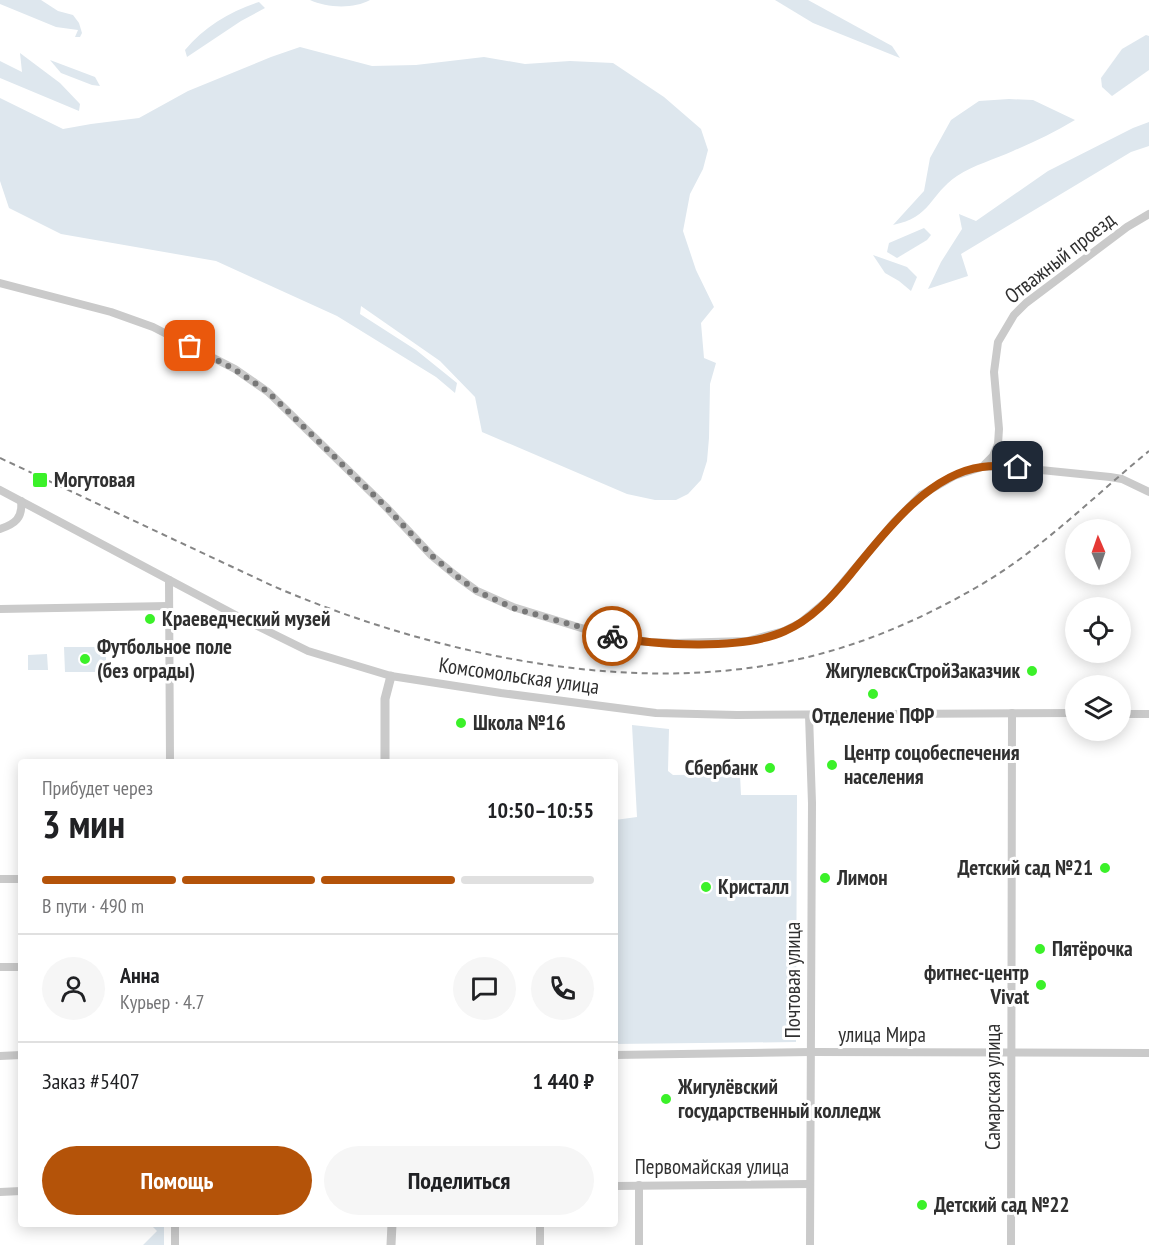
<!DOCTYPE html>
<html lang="ru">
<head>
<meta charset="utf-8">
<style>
	:root { --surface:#fff; --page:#f6f6f6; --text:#202124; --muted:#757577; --line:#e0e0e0; --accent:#b45309 }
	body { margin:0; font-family:"PT Sans Narrow",sans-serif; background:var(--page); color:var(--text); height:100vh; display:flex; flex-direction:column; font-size:22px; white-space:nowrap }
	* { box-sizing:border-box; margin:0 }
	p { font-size:20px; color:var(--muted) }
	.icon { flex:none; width:33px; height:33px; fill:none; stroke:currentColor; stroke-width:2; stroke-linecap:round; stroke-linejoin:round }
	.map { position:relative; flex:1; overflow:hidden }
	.drawer { position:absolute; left:18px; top:759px; width:600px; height:468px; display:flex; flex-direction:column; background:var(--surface); border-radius:6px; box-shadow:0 3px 15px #0003 }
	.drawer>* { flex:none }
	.needle { width:39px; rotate:358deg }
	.fabs { position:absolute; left:1065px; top:519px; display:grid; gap:12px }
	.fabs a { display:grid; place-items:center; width:66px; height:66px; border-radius:50%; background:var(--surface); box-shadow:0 3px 15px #0003; font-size:30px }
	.pin { position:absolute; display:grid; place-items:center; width:51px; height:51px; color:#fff; margin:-26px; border-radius:12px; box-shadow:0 3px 9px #0006 }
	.courier { position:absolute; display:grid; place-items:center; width:60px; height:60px; margin:-30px; border:4px solid #b45309; border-radius:50%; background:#fff; color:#222; box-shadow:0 2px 8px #0007 }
	.headline em { font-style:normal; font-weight:600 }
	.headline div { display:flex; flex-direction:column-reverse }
	.headline { display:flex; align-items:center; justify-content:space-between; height:102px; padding:0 24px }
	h1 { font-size:39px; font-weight:600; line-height:45px }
	.bar { display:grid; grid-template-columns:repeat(4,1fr); gap:9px 6px; align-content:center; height:72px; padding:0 24px }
	.bar i { height:8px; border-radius:4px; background:var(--line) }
	.bar .selected { background:var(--accent) }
	.bar p { grid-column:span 4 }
	.line { display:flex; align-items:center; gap:15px; padding:0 24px; border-top:2px solid var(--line) }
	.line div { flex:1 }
	.round { display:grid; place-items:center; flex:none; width:63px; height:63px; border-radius:32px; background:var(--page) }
	.primary-button { display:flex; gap:12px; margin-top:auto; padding:12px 24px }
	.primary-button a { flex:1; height:69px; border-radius:36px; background:var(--accent); color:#fff; font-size:24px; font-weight:600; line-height:69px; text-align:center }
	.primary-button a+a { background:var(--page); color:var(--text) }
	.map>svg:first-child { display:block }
	.green { fill:#dee7ee }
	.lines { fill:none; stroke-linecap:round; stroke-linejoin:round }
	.minor { stroke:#cacaca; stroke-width:8 }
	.tertiary { stroke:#cacaca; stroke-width:9 }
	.rail { stroke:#858585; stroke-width:2; stroke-dasharray:6 4.5; stroke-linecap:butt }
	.done { stroke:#787878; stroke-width:6; stroke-dasharray:0 10.8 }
	.route { stroke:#b45309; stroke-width:8 }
	.poi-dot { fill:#3bf129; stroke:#fff; stroke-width:2 }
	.labels { text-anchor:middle; stroke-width:6; stroke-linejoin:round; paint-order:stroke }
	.street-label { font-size:21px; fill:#303030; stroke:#fff }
	.poi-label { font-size:21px; font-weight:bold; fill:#303030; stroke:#fff; text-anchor:start }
</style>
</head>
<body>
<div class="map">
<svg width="1149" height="1245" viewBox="0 0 1149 1245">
	<rect width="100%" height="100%" fill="#fff"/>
	<!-- green -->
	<g class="green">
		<path d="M0,0H41L58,11L73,15L79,23L82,33L80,37H75L78,30L56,27L0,4Z"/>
		<path d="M310,0H370C354,9 327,8 310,0Z"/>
		<path d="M775,0H808L892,46L900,58L813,23Z"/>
		<path d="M259,2L265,8L241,21L187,57L185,50C204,27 231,11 259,2Z"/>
		<path d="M1146,35L1149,36V70L1112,96L1102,87L1101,78L1122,49Z"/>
		<path d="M300,47L372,66L416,65L484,57L525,64L570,61L613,63L664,97L701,129L708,150L703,169L690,194L683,231L696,270L714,307L701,323L704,358L716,363L710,384L709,438L707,461L701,480L688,494L676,500H655L627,494L482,432L475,397L440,361L361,306L360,314L416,350L457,383L455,393L436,377L337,316L216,261L61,234L9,208L0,181V98L63,129L91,124L139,118L188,91L271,57Z"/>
		<path d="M20,53L60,83L80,104L79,111L0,78V61L22,72Z"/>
		<path d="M50,60L95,77L100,86L92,85L61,73Z"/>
		<path d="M1009,99L1033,100L1075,120C1055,132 1034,142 1013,151C995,159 974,165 957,176C929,195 932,217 893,225L924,191L930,158L951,120L979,101Z"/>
		<path d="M1149,122V146L1131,152L961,254L968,276L928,289L941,262L962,229L959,214L976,221L1048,171L1133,128Z"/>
		<path d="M924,228L931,235L927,240L897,258L887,252L889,243Z"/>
		<path d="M873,255L907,267L917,277L911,291L899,281L885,273Z"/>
		<path d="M64,647H106V672H65Z"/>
		<path d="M47,654L48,670H28V655Z"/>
		<path d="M632,725L669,729L668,771L673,775L740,774L741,795H797L796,1042L615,1044V820L637,817Z"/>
		<path d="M155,1224L164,1225V1245H143L157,1231L153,1227Z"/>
	</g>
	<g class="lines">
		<!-- minor -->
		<g class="minor">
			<path d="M0,283L111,312L153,327L235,369L268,392L386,507L432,556L455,575L477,591L513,607L591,631L648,642L675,643L747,641L784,631L800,623L829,599L894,522L921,495L954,476L982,467L993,456L998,444L999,429L994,372L998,342L1014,315L1026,303L1127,227L1149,214"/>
			<path d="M982,467L1001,466L1110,477L1122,479L1149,492"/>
			<path d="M0,490L241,618L308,651L391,676L501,693L656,713L737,715L1076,713"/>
			<path d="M0,529C15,524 23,518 21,501"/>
			<path d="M169,580L170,762"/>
			<path d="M0,609L169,606"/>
			<path d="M1120,714H1149"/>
			<path d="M809,715L812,803L810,1245"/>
			<path d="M0,879H21"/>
			<path d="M0,967H21"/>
			<path d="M615,1055L811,1052L1149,1053"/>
			<path d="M0,1056L21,1055"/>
			<path d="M639,1185V1245"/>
			<path d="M615,1186L809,1184"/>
			<path d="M0,1192L21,1191"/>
			<path d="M175,1224V1245"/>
			<path d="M540,1224V1245"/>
			<path d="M1011,1245L1012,713"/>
		</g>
		<!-- tertiary -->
		<g class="tertiary">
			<path d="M385,762V699L391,676"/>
			<path d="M391,1245L392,1224"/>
		</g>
		<!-- rail -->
		<path class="rail" d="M0,458L273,586C429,653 626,697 795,660C860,646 920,620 977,587C1040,551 1093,497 1149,451"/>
	</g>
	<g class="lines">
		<!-- done -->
		<path class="done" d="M190,346L234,369L268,392L386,507L432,556L455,575L477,591L513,608L612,636"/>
		<!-- route -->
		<path class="route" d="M612,636C655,646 744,650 785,631C811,620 832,597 850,575C882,536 927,474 982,467C994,465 1006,466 1018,467"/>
	</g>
	<!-- markers -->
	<g class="poi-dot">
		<rect x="32" y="472" width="16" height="16" rx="3"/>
		<circle cx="150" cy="619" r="6"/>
		<circle cx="85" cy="659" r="6"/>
		<circle cx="1032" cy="671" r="6"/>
		<circle cx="873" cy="694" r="6"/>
		<circle cx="461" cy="723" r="6"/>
		<circle cx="832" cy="765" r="6"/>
		<circle cx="770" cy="768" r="6"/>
		<circle cx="1105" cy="868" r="6"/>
		<circle cx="825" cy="878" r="6"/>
		<circle cx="706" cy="887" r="6"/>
		<circle cx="1040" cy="949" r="6"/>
		<circle cx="1041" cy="985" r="6"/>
		<circle cx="666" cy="1099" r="6"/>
		<circle cx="922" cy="1205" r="6"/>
	</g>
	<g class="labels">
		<!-- street labels -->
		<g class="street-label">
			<text transform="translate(1060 258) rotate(-38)" y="7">Отважный проезд</text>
			<text transform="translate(519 676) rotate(8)" y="7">Комсомольская улица</text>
			<text transform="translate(793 980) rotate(-90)" y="7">Почтовая улица</text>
			<text x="882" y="1042">улица Мира</text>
			<text transform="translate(993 1087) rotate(-90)" y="7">Самарская улица</text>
			<text x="712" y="1174">Первомайская улица</text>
		</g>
		<!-- poi labels -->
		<g class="poi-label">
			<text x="54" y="487">Могутовая</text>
			<text x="162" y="626">Краеведческий музей</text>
			<text x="97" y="654">Футбольное поле<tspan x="97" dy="24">(без ограды)</tspan></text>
			<text x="1020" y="678" text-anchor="end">ЖигулевскСтройЗаказчик</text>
			<text x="873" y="723" text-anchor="middle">Отделение ПФР</text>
			<text x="473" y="730">Школа №16</text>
			<text x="844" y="760">Центр соцобеспечения<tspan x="844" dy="24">населения</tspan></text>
			<text x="758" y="775" text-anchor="end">Сбербанк</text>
			<text x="1093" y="875" text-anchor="end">Детский сад №21</text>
			<text x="837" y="885">Лимон</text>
			<text x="718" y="894">Кристалл</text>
			<text x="1052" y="956">Пятёрочка</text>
			<text x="1029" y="980" text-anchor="end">фитнес-центр<tspan x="1029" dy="24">Vivat</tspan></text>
			<text x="678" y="1094">Жигулёвский<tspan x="678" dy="24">государственный колледж</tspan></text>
			<text x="934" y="1212">Детский сад №22</text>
		</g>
	</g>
</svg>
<div class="fabs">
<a><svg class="needle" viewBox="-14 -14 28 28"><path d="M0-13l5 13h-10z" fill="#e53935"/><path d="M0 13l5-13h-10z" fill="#757577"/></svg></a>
<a><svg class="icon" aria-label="locate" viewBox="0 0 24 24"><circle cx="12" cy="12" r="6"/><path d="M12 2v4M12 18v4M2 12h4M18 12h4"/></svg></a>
<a><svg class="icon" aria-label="layers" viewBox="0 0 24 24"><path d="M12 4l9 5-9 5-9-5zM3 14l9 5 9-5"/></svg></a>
</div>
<div class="pin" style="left:190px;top:346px;background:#ea580c"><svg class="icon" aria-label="bag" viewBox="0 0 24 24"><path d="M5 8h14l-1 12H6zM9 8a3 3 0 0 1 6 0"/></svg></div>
<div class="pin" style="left:1018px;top:467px;background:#1f2937"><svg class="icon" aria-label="home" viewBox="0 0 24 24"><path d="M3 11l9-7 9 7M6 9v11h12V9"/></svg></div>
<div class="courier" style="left:612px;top:636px"><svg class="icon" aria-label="bike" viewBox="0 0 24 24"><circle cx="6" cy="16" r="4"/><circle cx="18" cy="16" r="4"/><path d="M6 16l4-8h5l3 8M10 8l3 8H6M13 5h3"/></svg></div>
<section class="drawer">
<div class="headline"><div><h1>3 мин</h1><p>Прибудет через</p></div><em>10:50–10:55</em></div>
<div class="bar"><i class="selected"></i><i class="selected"></i><i class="selected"></i><i></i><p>В пути · 490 m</p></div>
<div class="line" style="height:108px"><a class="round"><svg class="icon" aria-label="person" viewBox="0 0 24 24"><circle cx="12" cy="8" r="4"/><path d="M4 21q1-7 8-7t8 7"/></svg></a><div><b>Анна</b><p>Курьер · 4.7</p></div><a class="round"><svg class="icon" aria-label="chat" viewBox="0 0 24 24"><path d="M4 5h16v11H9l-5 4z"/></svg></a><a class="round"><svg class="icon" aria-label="phone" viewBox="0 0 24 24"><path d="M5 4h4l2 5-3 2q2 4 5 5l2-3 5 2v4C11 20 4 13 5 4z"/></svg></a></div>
<div class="line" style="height:78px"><div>Заказ #5407</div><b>1 440 ₽</b></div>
<div class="primary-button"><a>Помощь</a><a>Поделиться</a></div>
</section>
</div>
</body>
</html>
